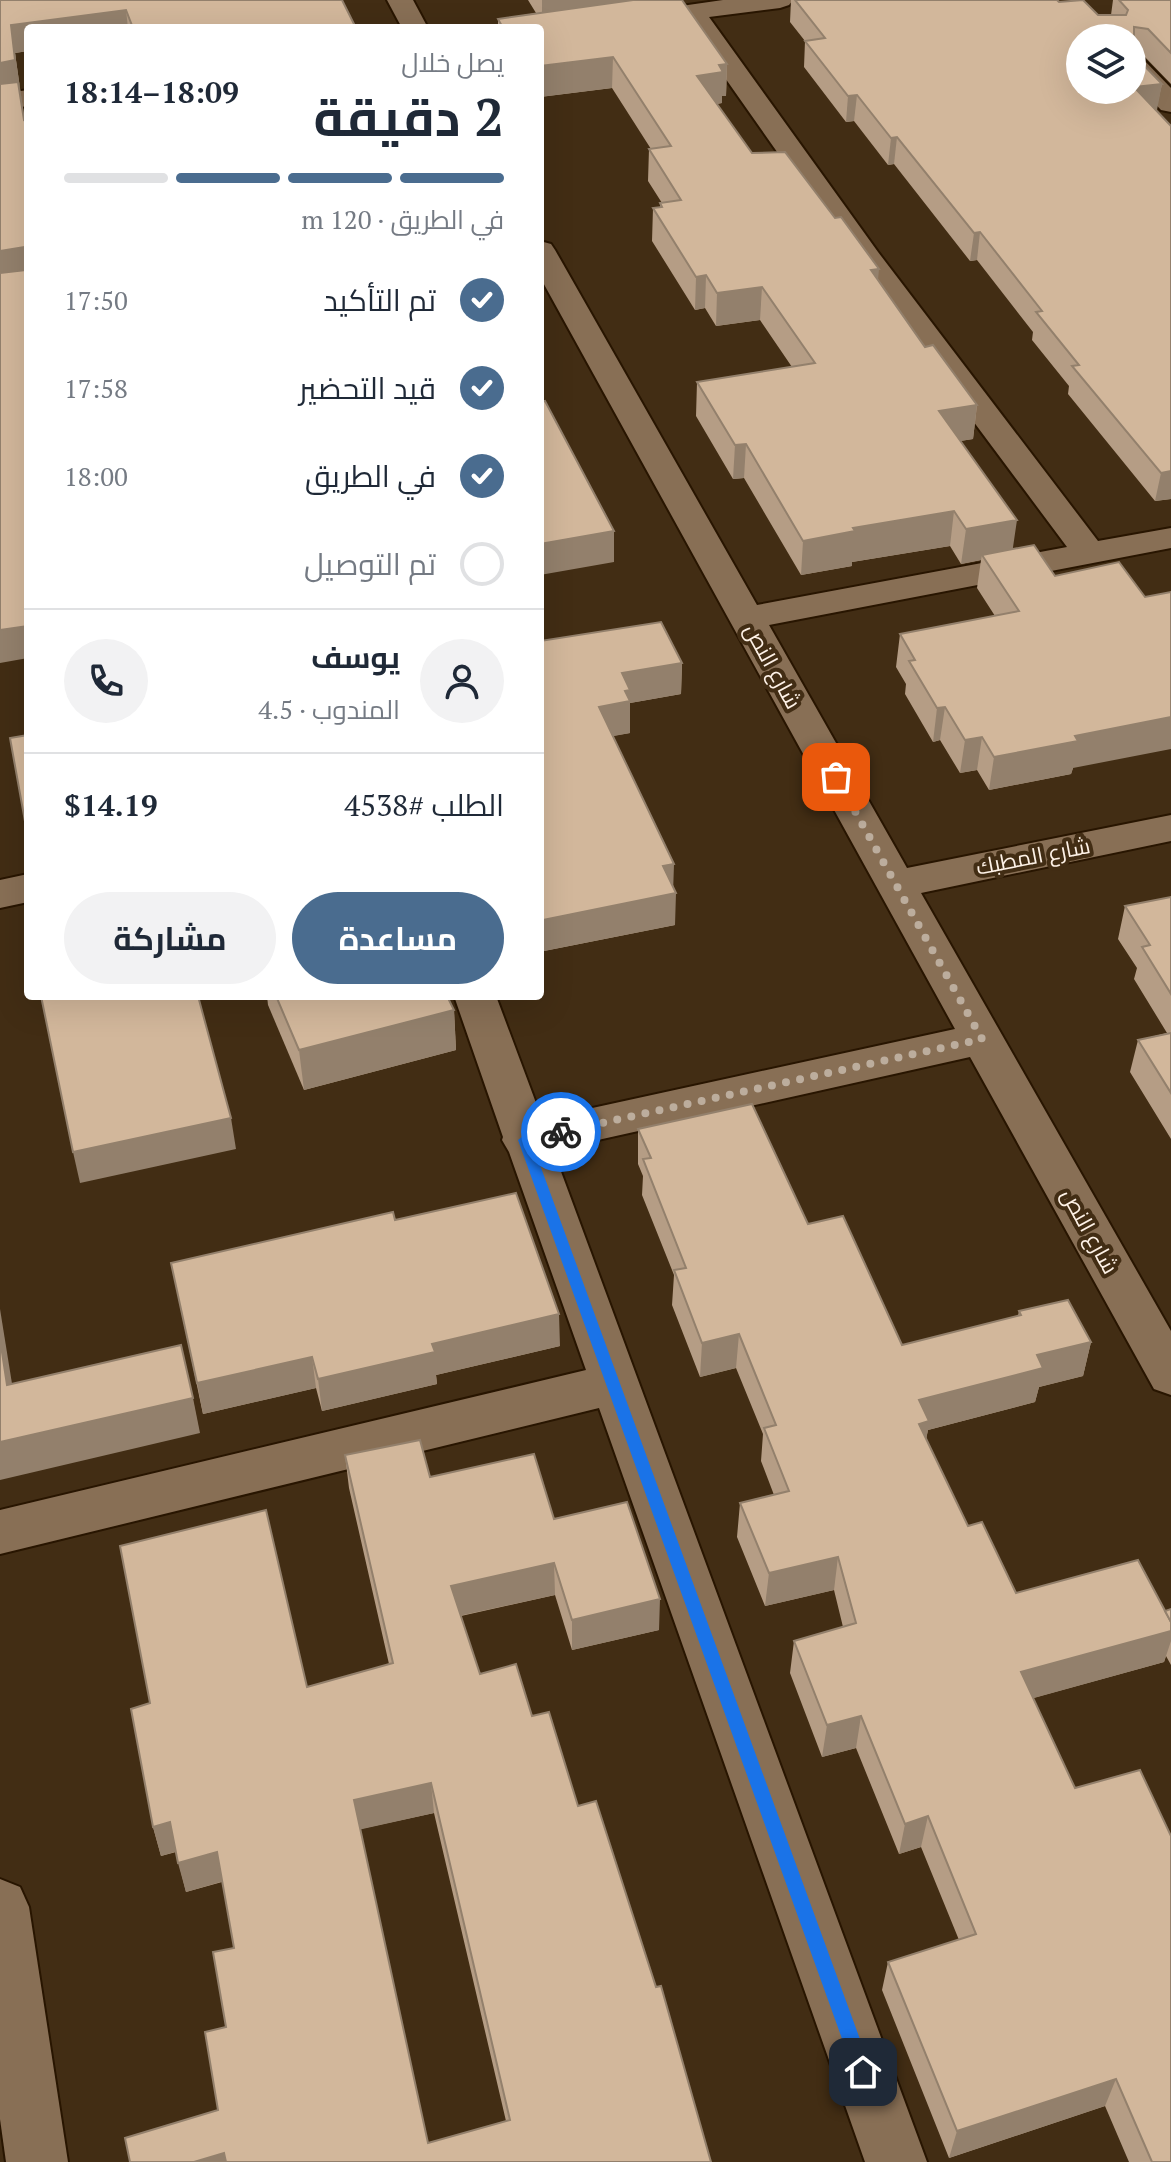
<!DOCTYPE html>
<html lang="ar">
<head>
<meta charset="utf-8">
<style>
	:root { --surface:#fff; --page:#f2f2f3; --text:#1f2937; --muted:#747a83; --line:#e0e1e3; --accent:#4a6c8f }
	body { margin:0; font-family:"PT Serif",Cairo,serif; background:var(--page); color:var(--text); direction:rtl; height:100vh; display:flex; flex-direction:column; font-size:30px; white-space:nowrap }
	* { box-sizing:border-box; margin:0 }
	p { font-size:26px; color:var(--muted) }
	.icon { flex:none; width:44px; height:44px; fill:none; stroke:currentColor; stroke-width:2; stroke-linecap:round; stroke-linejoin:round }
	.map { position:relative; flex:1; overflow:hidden; direction:ltr }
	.side { position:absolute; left:24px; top:24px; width:520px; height:976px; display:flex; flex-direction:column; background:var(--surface); border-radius:8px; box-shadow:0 8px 32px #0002; direction:rtl }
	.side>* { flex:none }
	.tools { position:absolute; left:1066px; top:24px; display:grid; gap:16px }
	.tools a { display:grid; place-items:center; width:80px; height:80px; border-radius:50%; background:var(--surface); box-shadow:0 8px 32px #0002; font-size:40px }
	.pin { position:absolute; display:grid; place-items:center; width:68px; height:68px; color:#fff; margin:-34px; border-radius:16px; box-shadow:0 4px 12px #0006 }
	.courier { position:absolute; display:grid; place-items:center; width:80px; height:80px; margin:-40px; border:6px solid #1a73e8; border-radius:50%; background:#fff; color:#222; box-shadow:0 2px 10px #0007 }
	.head em { font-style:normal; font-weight:700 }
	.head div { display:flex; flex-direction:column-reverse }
	.head { display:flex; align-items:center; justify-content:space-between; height:136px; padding:0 40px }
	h1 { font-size:52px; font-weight:700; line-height:60px }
	.bar { display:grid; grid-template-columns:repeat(4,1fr); gap:12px 8px; align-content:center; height:96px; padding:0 40px }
	.bar i { height:10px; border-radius:6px; background:var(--line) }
	.bar .active { background:var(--accent) }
	.bar p { grid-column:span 4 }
	.line { display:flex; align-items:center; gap:20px; padding:0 40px; border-top:2px solid var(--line) }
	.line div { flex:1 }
	.round { display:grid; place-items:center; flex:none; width:84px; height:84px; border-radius:42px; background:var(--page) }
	ol { padding:0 40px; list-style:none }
	li { display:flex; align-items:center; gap:24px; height:88px }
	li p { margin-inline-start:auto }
	li .icon { padding:8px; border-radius:50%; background:var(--accent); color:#fff; stroke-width:4 }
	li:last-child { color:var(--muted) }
	li i { width:44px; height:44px; border:4px solid var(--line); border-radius:50% }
	.primary-button { display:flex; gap:16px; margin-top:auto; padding:16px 40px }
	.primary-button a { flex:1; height:92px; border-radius:48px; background:var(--accent); color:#fff; font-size:32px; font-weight:700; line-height:92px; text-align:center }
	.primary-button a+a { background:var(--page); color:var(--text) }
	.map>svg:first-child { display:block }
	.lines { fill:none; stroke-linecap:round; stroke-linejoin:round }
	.minor-casing { stroke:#281500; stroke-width:4 }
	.minor { fill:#886f55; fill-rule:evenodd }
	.wall { fill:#b59d85; fill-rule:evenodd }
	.shaded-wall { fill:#93806c }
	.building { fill:#d2b79b; stroke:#93806c; stroke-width:2; fill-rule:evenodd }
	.route { fill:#1a73e8 }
	.done { stroke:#bcad9d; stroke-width:8; stroke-dasharray:0 14.4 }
	.labels { text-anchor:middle; stroke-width:8; stroke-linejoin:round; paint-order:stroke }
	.street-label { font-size:22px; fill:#fef2e7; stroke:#422d14 }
</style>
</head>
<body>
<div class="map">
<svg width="1171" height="2162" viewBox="0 0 1171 2162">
	<rect width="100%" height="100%" fill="#422d14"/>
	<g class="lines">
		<!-- minor casing -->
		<g class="minor-casing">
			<g id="minor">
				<path d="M387,0H413L428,28H402Z"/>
				<path d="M723,0H793L789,5L780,8L709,17L878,252L1098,541L1171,528V548L769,625L907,868L1171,815V841L921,893L1171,1331V1395L1154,1389L970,1057L553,1150L927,2162H865L599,1408L0,1554V1510L586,1370L509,1152L502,1140L503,1137L454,996H496L542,1119L955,1029L540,277V241L551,244L555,250L757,605L1067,547L856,264L685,21H660L656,15L660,9Z"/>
				<path d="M1132,55L1141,57L1171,88V112L1161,110L1132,79Z"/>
				<path d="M28,90V106L0,110V94Z"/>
				<path d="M28,874V902L0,908V880Z"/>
				<path d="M0,1879L20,1887L29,1907L68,2162H6L0,2119Z"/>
			</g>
		</g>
		<!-- minor -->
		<use href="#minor" class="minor"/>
	</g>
	<!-- wall -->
	<g class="wall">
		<path d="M0,0L356,28H28V51L15,53L20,88Z"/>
		<path d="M528,0H682L727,64L726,96H722V103L717,104L752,153L878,280L925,347L977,405L973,439L960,441L1012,549L1073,768L1071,774L989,790L977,770L960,773L940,740L933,742L905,694L906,684L896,667L900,634L995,616L977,588L981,560L961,564L950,546L852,562V566L801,575L744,478L733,479L696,416L697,382L792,367L760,320L716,326L705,308L695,310L652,241L653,208L660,207V203H662L648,181L649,149H651L612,88L540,97V28H498V19L536,13Z"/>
		<path d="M791,0H1057L1098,15H1111L1113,0H1171V84L1143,55L1134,53V55L1162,84L1156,110L1171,499L1155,501L1068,394L1069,386L1032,340L1033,332L977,260L970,261L894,164L888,165L854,121L846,122L804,67L805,41L790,22Z"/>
		<path d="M540,641L682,663L681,694L630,703V733L612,736L673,888L675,925L544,951L540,942Z"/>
		<path d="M1171,897V1139L1130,1072L1138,1040L1167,1033L1134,979L1137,968L1118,939L1125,906Z"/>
		<path d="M267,996H447L454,1010L456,1050L304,1090L268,1005Z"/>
		<path d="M638,1129L808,1224L902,1345L1018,1316L1019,1311L1091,1342L1083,1376L1039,1387L1035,1402L928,1430L926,1439L968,1526L1016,1593L1165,1611L1171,1609V1665L1166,1656L1164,1662L1033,1698L1171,2162H1129L1105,2106L949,2158L882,1990L888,1962L959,1940L921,1847L899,1854L856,1748L822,1757L790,1673L794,1641L843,1627L834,1590L765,1606L737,1537L740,1503L774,1495L761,1461L763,1434L736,1368L700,1377L672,1305L674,1275L642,1195L643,1176L638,1164Z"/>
		<path d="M395,1220L560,1346L436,1375L437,1384L322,1411L316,1388L203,1414L171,1263Z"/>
		<path d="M345,1455L430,1477L554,1519L659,1630L572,1650L555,1595L461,1616L480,1674L532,1716L578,1806L711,2162H130L218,2110L234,1948L222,1882L186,1892L176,1852L161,1856L153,1827L307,1687L389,1664L349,1488ZM434,1813L506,2121L428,2143L360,1829Z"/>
	</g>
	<!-- shaded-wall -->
	<g class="shaded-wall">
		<path d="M542,0H664L542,23Z"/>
		<path d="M126,10L128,28H28V51L15,53L28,144L0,92V63L11,25Z"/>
		<path d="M613,57L612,88L540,97V66Z"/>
		<path d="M727,64L726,96H722V103L695,107L697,76L719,65Z"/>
		<path d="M1162,84L1157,110L1130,113L1134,87Z"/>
		<path d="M857,95L854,121L846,122L848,96Z"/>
		<path d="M897,137L894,164L888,165L891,138Z"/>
		<path d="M980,232L977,260L970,261L974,233Z"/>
		<path d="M25,247L28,277L0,281V251Z"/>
		<path d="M879,269L876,302L871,270Z"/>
		<path d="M706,275L705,308L695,310L696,277Z"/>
		<path d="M762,287L760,320L716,326L717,293Z"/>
		<path d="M977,405L973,439L935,445L939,411Z"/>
		<path d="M746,444L744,478L733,479L735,445Z"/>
		<path d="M1171,471V499L1155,501L1161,473Z"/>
		<path d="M954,511L950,546L852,562V566L801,575L803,541L853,528Z"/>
		<path d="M1017,520L1012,554L982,555L981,560L961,564L966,529Z"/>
		<path d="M614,531V562L540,575V544Z"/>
		<path d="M28,626V658L0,663V630Z"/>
		<path d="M682,663L681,694L630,703V733L598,739L599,707L622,673Z"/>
		<path d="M945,707L940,740L933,742L937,708Z"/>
		<path d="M1171,717V749L1073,768L1071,774L989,790L994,757L1075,736Z"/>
		<path d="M982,737L977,770L960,773L965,740Z"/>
		<path d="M674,864L673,894L676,893L675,925L544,951L543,920L663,866Z"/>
		<path d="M454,1010L456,1050L304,1090L299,1050Z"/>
		<path d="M231,1118L236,1149L80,1183L73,1152Z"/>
		<path d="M0,1309L18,1421L7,1385L0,1339Z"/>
		<path d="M559,1314L560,1346L436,1375L437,1384L322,1411L318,1379L432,1344Z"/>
		<path d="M739,1334L736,1368L700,1377L702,1343Z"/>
		<path d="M1091,1342L1083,1376L1039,1387L1035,1402L928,1430L923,1455L913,1458L919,1400L1037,1355Z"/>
		<path d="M312,1357L316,1388L203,1414L197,1383Z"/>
		<path d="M193,1398L200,1433L0,1480V1442Z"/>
		<path d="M838,1557L834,1590L765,1606L769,1573Z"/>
		<path d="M554,1563L555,1595L454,1617L451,1586Z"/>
		<path d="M660,1599L659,1630L572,1650V1620Z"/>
		<path d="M1171,1631V1641L1164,1662L1012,1704L1021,1672Z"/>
		<path d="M861,1716L856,1748L822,1757L827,1725Z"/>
		<path d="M431,1783L434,1813L358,1830L354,1800Z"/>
		<path d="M928,1816L921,1847L899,1854L905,1824Z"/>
		<path d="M170,1822L178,1851L161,1856L153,1827Z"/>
		<path d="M217,1852L224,1881L186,1892L178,1863Z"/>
		<path d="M1116,2079L1105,2106L949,2158L957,2131Z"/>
		<path d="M224,2153L227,2162H194Z"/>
	</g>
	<!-- building -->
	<g class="building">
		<path d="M0,0H342L356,28H133L126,10L11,25L15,60L0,63Z"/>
		<path d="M633,0H682L727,64L719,65L723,72L697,76L752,153L785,152L835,218L841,217L879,269L871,270L925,347L933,345L977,405L939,411L1017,520L966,529L954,511L853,528L855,531L803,541L746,444L735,445L697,382L815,363L762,287L717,293L706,275L696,277L653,208L662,207L660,203L681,200L649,149L671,146L613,57L540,66V28H503L498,19Z"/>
		<path d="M795,0H1057L1059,2L1083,0L1098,15H1126L1128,10L1119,0H1171V53L1148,29L1134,27V55L1162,84L1134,87L1171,126V471L1161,473L1072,366L1079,365L1036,312L1042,311L980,232L974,233L897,137L891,138L857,95L848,96L805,41L825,38ZM1080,38H1132V90H1080Z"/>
		<path d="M18,82L24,120L28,119V626L0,630V273L25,270V247L0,251V84Z"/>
		<path d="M545,401L614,531L540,544V402Z"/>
		<path d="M1034,545L1055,576L1119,562L1145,597L1171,592V717L1075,736L1078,741L994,757L982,737L965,740L945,707L937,708L909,661L915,660L900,634L1019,611L982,555Z"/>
		<path d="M661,622L682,663L622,673L630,690L625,691L630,701L599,707L674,864L663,866L676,893L543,920L540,912V641Z"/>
		<path d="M28,735V826L26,827L10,738Z"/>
		<path d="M1171,897V994L1142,947L1150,945L1125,906Z"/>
		<path d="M41,996H198L231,1118L73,1152Z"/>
		<path d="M276,996H447L454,1010L299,1050Z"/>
		<path d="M1171,1033V1093L1138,1040Z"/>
		<path d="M752,1104L808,1224L843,1216L902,1345L1021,1315L1019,1311L1068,1300L1091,1342L1037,1355L1043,1368L919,1400L929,1421L919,1424L968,1526L982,1522L1016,1593L1138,1560L1171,1622V1631L1021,1672L1075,1788L1140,1770L1171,1836V2162H1152L1116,2079L957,2131L888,1962L976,1934L928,1816L905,1824L861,1716L827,1725L794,1641L856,1623L838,1557L769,1573L740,1503L789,1491L764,1428L776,1425L739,1334L702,1343L674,1270L686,1268L643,1159L651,1158L638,1129Z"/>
		<path d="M516,1193L559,1314L432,1344L435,1352L318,1379L312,1357L197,1383L171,1263L393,1212L395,1220Z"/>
		<path d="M0,1339L7,1385L181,1345L193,1398L0,1442Z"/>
		<path d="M420,1440L430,1477L534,1454L554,1519L627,1502L660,1599L572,1620L554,1563L451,1586L480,1674L516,1664L532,1716L549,1712L578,1806L596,1801L656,1987L661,1986L711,2162H226L224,2153L194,2162H130L125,2138L218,2110L205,2032L226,2027L213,1952L234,1948L217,1852L178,1863L170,1822L153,1827L131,1709L150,1703L120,1546L266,1510L307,1687L393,1663L345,1455ZM431,1783L510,2120L428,2143L354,1800Z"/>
		<path d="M1171,1609V1622L1165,1611Z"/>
	</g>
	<!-- route -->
	<path class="route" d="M561,1127L568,1132L566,1135L532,1143L872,2072L870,2079L863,2081L857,2079L854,2072L518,1140L524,1135Z"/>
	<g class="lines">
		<!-- done -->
		<path class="done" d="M561,1132L982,1039L836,777"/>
	</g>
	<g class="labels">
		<!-- street labels -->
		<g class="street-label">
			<text transform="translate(773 666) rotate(61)" y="8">شارع النص</text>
			<text transform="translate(1033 856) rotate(-11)" y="8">شارع المطبك</text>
			<text transform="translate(1090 1231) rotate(61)" y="8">شارع النص</text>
		</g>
	</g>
</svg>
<div class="tools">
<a><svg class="icon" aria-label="layers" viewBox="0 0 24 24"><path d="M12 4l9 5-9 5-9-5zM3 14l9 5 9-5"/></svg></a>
</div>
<div class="pin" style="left:836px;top:777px;background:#ea580c"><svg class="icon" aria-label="bag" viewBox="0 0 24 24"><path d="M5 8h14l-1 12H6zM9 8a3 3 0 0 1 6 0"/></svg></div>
<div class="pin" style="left:863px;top:2072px;background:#1f2937"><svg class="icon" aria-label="home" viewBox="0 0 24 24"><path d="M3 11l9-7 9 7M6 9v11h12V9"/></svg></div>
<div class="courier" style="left:561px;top:1132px"><svg class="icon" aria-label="bike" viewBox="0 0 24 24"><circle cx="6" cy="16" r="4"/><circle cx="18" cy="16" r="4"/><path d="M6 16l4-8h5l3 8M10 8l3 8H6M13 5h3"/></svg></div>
<section class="side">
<div class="head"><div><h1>2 دقيقة</h1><p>يصل خلال</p></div><em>18:09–18:14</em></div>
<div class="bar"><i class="active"></i><i class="active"></i><i class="active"></i><i></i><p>في الطريق · 120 m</p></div>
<ol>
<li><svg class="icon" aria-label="check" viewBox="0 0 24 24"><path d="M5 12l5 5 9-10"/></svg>تم التأكيد<p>17:50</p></li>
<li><svg class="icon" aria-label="check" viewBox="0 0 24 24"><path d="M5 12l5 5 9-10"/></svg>قيد التحضير<p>17:58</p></li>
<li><svg class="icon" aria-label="check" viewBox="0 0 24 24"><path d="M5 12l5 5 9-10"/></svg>في الطريق<p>18:00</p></li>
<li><i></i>تم التوصيل</li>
</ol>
<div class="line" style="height:144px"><a class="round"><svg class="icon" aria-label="person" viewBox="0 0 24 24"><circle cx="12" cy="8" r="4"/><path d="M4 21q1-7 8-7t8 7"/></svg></a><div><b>يوسف</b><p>المندوب · 4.5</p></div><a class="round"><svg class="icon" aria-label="phone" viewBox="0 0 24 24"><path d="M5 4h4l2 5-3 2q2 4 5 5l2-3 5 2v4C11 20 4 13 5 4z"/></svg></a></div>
<div class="line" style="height:104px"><div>الطلب #4538</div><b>$14.19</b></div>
<div class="primary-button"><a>مساعدة</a><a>مشاركة</a></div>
</section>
</div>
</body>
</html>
